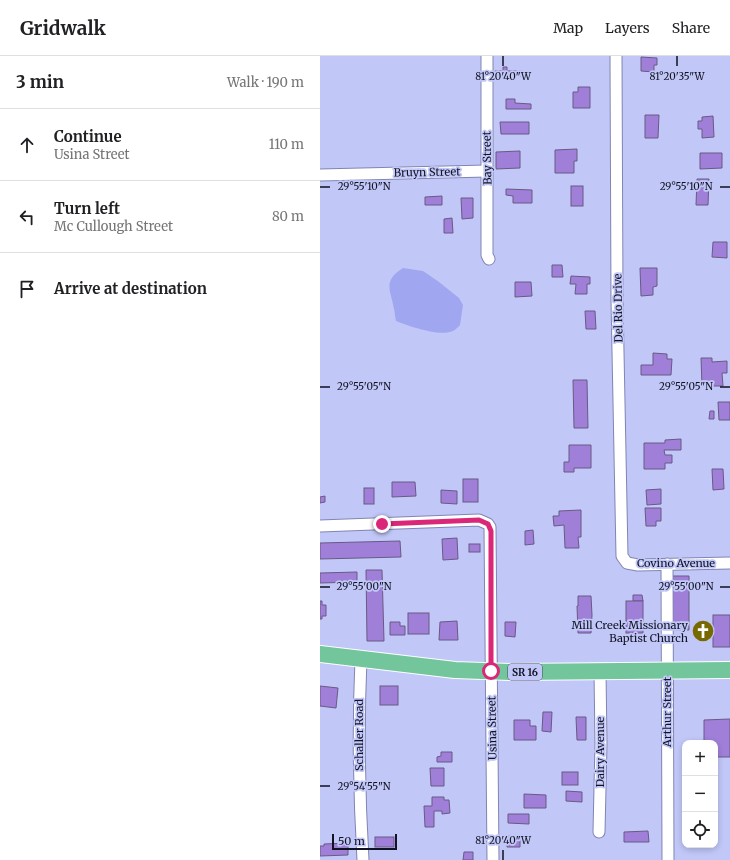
<!DOCTYPE html>
<meta charset="utf-8">
<style>
body{margin:0;font-family:Merriweather,serif;background:#f2f2f2;color:#202124}
.controls{position:absolute;right:12px;bottom:12px;display:grid;overflow:hidden;border-radius:8px;box-shadow:0 2px 6px #0003}
.controls button{width:36px;height:36px;display:grid;place-items:center;padding:0;border:0;border-bottom:1px solid #e0e0e0;background:#fff;color:#202124;font:20px sans-serif}
.scale{position:absolute;left:12px;bottom:10px;width:65px;box-sizing:border-box;padding-left:4px;border:2px solid #111223;border-top:0;font-size:11px;line-height:14px;white-space:nowrap;color:#111223;-webkit-text-stroke:3px #c1c7f7;paint-order:stroke}
.stop{position:absolute;width:12px;height:12px;margin:-9px;border:3px solid #db2777;border-radius:50%;background:#fff}
.stop.end{background:#db2777;border-color:#fff;box-shadow:0 1px 4px #0008}
.list{margin:0;padding:0;list-style:none}
h2{display:flex;justify-content:space-between;align-items:center;height:52px;margin:0;padding:0 16px;font-size:17px}
h2 small{font-size:13px;font-weight:400;color:#757577}
.list li{display:grid;grid-template-columns:26px 1fr auto;gap:12px;align-items:center;box-sizing:border-box;height:72px;padding:0 16px;border-top:1px solid #e0e0e0}
.list b{display:block;font-size:15px;white-space:nowrap}
.list p{margin:0;font-size:13px;white-space:nowrap;color:#757577}
.list em{font-size:13px;font-style:normal;color:#757577}
.icon{flex:none;width:22px;height:22px;fill:none;stroke:currentColor;stroke-width:2;stroke-linecap:round;stroke-linejoin:round}
.map{position:relative;flex:none;width:410px;height:804px;overflow:hidden}
header{display:flex;align-items:center;gap:24px;box-sizing:border-box;height:56px;padding:0 20px;background:#fff;border-bottom:1px solid #e0e0e0}
header strong{font-size:19px}
nav{display:flex;gap:22px;margin-inline-start:auto;font-size:14px}
main{display:flex}
aside{flex:1;background:#fff}
.map>svg:first-child{display:block}
.water{fill:#a0a6f0}
.building{fill:#a07fd8;stroke:#695a84}
.lines{fill:none;stroke-linecap:round;stroke-linejoin:round}
.minor-casing{stroke:#8185b2;stroke-width:13}
.highway-casing{stroke:#fff;stroke-width:18}
.minor{stroke:#fff;stroke-width:11}
.highway{stroke:#73c69b;stroke-width:16}
.route{stroke:#db2777;stroke-width:5}
.ticks{fill:none;stroke:#111223;stroke-width:1.5}
.labels{text-anchor:middle;stroke-width:3.5;stroke-linejoin:round;paint-order:stroke}
.shield{fill:#c1c7f7;stroke:#464863;stroke-width:1}
.shield-label{font-size:10px;font-weight:bold;fill:#111223}
.street-label{font-size:11px;fill:#111223;stroke:#c1c7f7}
.poi-label{font-size:11px;fill:#111223;stroke:#c1c7f7;text-anchor:end}
.ticks-label{font-size:10px;text-anchor:middle;fill:#111223;stroke:#c1c7f7;stroke-width:3.5;stroke-linejoin:round;paint-order:stroke}
</style>
<header>
<strong>Gridwalk</strong>
<nav><a>Map</a><a>Layers</a><a>Share</a></nav>
</header>
<main>
<aside>
<h2>3 min<small>Walk · 190 m</small></h2>
<ul class="list">
<li><svg class="icon" aria-label="ahead" viewBox="0 0 24 24"><path d="M12 20V5M6 11l6-6 6 6"/></svg><div><b>Continue</b><p>Usina Street</p></div><em>110 m</em></li>
<li><svg class="icon" aria-label="left" viewBox="0 0 24 24"><path d="M17 20v-9H6M10 6l-5 5 5 5"/></svg><div><b>Turn left</b><p>Mc Cullough Street</p></div><em>80 m</em></li>
<li><svg class="icon" aria-label="arrive" viewBox="0 0 24 24"><path d="M6 21V4h12l-3 4 3 4H6"/></svg><div><b>Arrive at destination</b></div></li>
</ul>
</aside>
<div class="map">
<svg width="410" height="804" viewBox="0 0 410 804">
<rect width="100%" height="100%" fill="#c1c7f7"/>
<path class="water" d="M83 212 103 215 119 226 139 242 143 249 140 269C138 271 135 274 133 275 119 281 89 270 76 265 75 261 75 257 74 253 71 234 62 225 83 212Z"/>
<g class="building">
<polygon points="321,1 337,2 337,9 334,9 334,16 321,15"/>
<polygon points="183,11 187,11 187,15 202,15 202,20 175,21 175,15 183,15"/>
<polygon points="258,31 270,31 270,52 253,52 253,36 258,36"/>
<polygon points="186,43 195,43 195,47 211,48 211,53 186,53"/>
<polygon points="325,59 339,59 338,82 325,82"/>
<polygon points="393,60 394,81 382,82 382,73 378,73 378,65 382,65 382,61"/>
<polygon points="180,66 209,66 209,78 181,78"/>
<polygon points="257,93 257,105 254,105 254,117 235,117 235,94"/>
<polygon points="200,95 200,112 176,113 176,96"/>
<polygon points="380,97 402,97 402,112 380,113"/>
<polygon points="377,123 389,123 388,149 376,149"/>
<rect x="251" y="130" width="12" height="20"/>
<polygon points="186,133 212,134 212,147 193,147 193,140 186,139"/>
<polygon points="122,140 122,149 105,149 105,141"/>
<polygon points="141,142 153,142 153,162 142,163"/>
<polygon points="132,162 133,177 124,177 124,163"/>
<polygon points="393,186 407,186 407,202 392,201"/>
<polygon points="232,209 242,209 243,221 232,221"/>
<polygon points="320,212 337,212 337,230 333,231 333,239 321,240"/>
<polygon points="251,220 270,221 270,228 267,228 267,238 255,238 256,228 250,228"/>
<polygon points="195,226 211,226 212,240 195,241"/>
<polygon points="265,255 275,255 276,273 266,273"/>
<polygon points="333,297 347,298 347,303 352,303 351,319 321,319 321,309 333,309"/>
<polygon points="381,302 392,302 392,306 407,305 407,317 402,317 403,330 382,330"/>
<polygon points="253,324 267,324 268,372 254,372"/>
<polygon points="398,346 410,346 410,364 399,364"/>
<polygon points="390,355 394,355 394,363 389,363"/>
<polygon points="361,383 361,394 344,394 345,399 352,399 352,407 345,407 345,413 324,413 324,387 345,387 345,384"/>
<polygon points="249,389 271,389 271,412 254,412 254,416 244,416 244,406 249,406"/>
<polygon points="392,413 403,413 404,433 393,434"/>
<rect x="143" y="423" width="15" height="23"/>
<polygon points="72,426 95,426 96,440 72,441"/>
<rect x="44" y="432" width="10" height="16"/>
<polygon points="341,433 341,448 327,449 326,434"/>
<polygon points="121,434 137,435 137,448 121,447"/>
<polygon points="5,440 5,446 0,447 0,441"/>
<polygon points="325,452 341,452 341,465 336,465 336,470 326,470"/>
<polygon points="261,454 261,481 258,481 259,492 245,492 244,469 234,470 233,460 239,460 239,455"/>
<polygon points="213,474 214,488 205,489 205,475"/>
<polygon points="137,482 138,503 123,504 122,483"/>
<polygon points="80,485 81,501 0,503 0,487"/>
<rect x="149" y="488" width="11" height="8"/>
<polygon points="46,514 62,514 64,585 47,585"/>
<polygon points="37,516 37,526 0,527 0,517"/>
<polygon points="352,520 369,520 369,574 351,574"/>
<polygon points="313,539 322,539 323,545 313,545"/>
<polygon points="258,540 271,540 272,559 271,577 258,577 257,550 258,550"/>
<polygon points="0,545 2,545 2,549 6,549 6,560 2,560 2,563 0,563"/>
<rect x="306" y="545" width="17" height="32"/>
<rect x="88" y="557" width="21" height="21"/>
<rect x="393" y="559" width="17" height="32"/>
<polygon points="137,565 138,584 119,584 120,566"/>
<polygon points="70,566 80,566 80,570 85,570 85,579 70,579"/>
<polygon points="185,566 196,566 195,581 185,580"/>
<polygon points="0,630 18,632 16,652 0,650"/>
<rect x="60" y="630" width="18" height="19"/>
<polygon points="223,656 232,656 231,676 222,675"/>
<polygon points="256,661 266,661 266,684 257,684"/>
<polygon points="410,663 410,701 395,701 395,687 384,687 384,664"/>
<polygon points="194,664 210,664 210,670 216,670 216,684 194,684"/>
<polygon points="121,696 132,696 132,706 117,706 117,701 121,700"/>
<polygon points="110,712 124,712 124,730 111,730"/>
<rect x="242" y="716" width="16" height="13"/>
<polygon points="246,735 262,736 262,746 246,745"/>
<polygon points="204,738 226,739 226,752 204,752"/>
<polygon points="112,741 124,741 124,744 129,744 130,757 122,758 122,755 114,755 114,771 105,771 104,750 112,750"/>
<polygon points="188,758 209,758 209,768 188,767"/>
<polygon points="328,775 329,786 304,786 304,776"/>
<polygon points="187,780 200,781 200,791 187,791"/>
<rect x="55" y="781" width="19" height="10"/>
<polygon points="28,787 28,799 0,800 0,790 4,790 4,788"/>
<polygon points="144,796 153,796 153,804 143,804"/>
</g>
<g class="lines">
<g class="minor-casing">
<g id="minor">
<polyline points="167,0 167,199 169,203"/>
<polyline points="296,0 297,244 302,500 307,507 318,509 410,507"/>
<polyline points="0,119 167,115"/>
<polyline points="0,470 159,464 168,468 170,471 173,804"/>
<polyline points="347,508 348,804"/>
<path d="M41 603C38 670 39 737 43 804"/>
<polyline points="279,776 281,688 280,615"/>
</g>
</g>
<g class="highway-casing">
<polyline id="highway" points="0,598 135,614 193,616 410,614"/>
</g>
<use href="#minor" class="minor"/>
<use href="#highway" class="highway"/>
</g>
<g class="lines">
<polyline class="route" points="62,468 159,464 168,468 171,475 171,615"/>
</g>
<path class="ticks" d="M183 0V10M357 0V10M0 131H10M400 131H410M0 331H10M400 331H410M0 531H10M400 531H410M0 730H10M183 794V804"/>
<defs>
<g id="church-disc" transform="scale(1.15)"><circle r="9.5" fill="#776900" stroke="#c1c7f7"/><path d="M-1.2-6h2.4v3.5h3.3v2.4h-3.3V6h-2.4V-.1h-3.3v-2.4h3.3Z" fill="#fff"/></g>
</defs>
<g fill-rule="evenodd">
<use href="#church-disc" x="383" y="575"/>
</g>
<g class="labels">
<rect class="shield" x="188" y="608" width="34" height="16" rx="3"/>
<g class="shield-label">
<text x="205" y="620">SR 16</text>
</g>
<g class="street-label">
<text transform="translate(167 102) rotate(-91)" y="4">Bay Street</text>
<text transform="translate(107 116) rotate(-1)" y="4">Bruyn Street</text>
<text transform="translate(298 252) rotate(-91)" y="4">Del Rio Drive</text>
<text x="356" y="511">Covino Avenue</text>
<text transform="translate(347 656) rotate(-90)" y="4">Arthur Street</text>
<text transform="translate(172 672) rotate(-91)" y="4">Usina Street</text>
<text transform="translate(39 679) rotate(-90)" y="4">Schaller Road</text>
<text transform="translate(280 696) rotate(-90)" y="4">Dairy Avenue</text>
</g>
<g class="poi-label">
<text x="368" y="573">Mill Creek Missionary<tspan x="368" dy="13">Baptist Church</tspan></text>
</g>
</g>
<g class="ticks-label">
<text x="183" y="24">81°20'40"W</text>
<text x="357" y="24">81°20'35"W</text>
<text x="44" y="134">29°55'10"N</text>
<text x="366" y="134">29°55'10"N</text>
<text x="44" y="334">29°55'05"N</text>
<text x="366" y="334">29°55'05"N</text>
<text x="44" y="534">29°55'00"N</text>
<text x="366" y="534">29°55'00"N</text>
<text x="44" y="734">29°54'55"N</text>
<text x="183" y="788">81°20'40"W</text>
</g>
</svg>
<div class="controls">
<button>+</button>
<button>−</button>
<button><svg class="icon" aria-label="locate" viewBox="0 0 24 24"><circle cx="12" cy="12" r="6"/><path d="M12 2v4M12 18v4M2 12h4M18 12h4"/></svg></button>
</div>
<div class="scale">50 m</div>
<div class="stop" style="left:171px;top:615px"></div>
<div class="stop end" style="left:62px;top:468px"></div>
</div>
</main>
